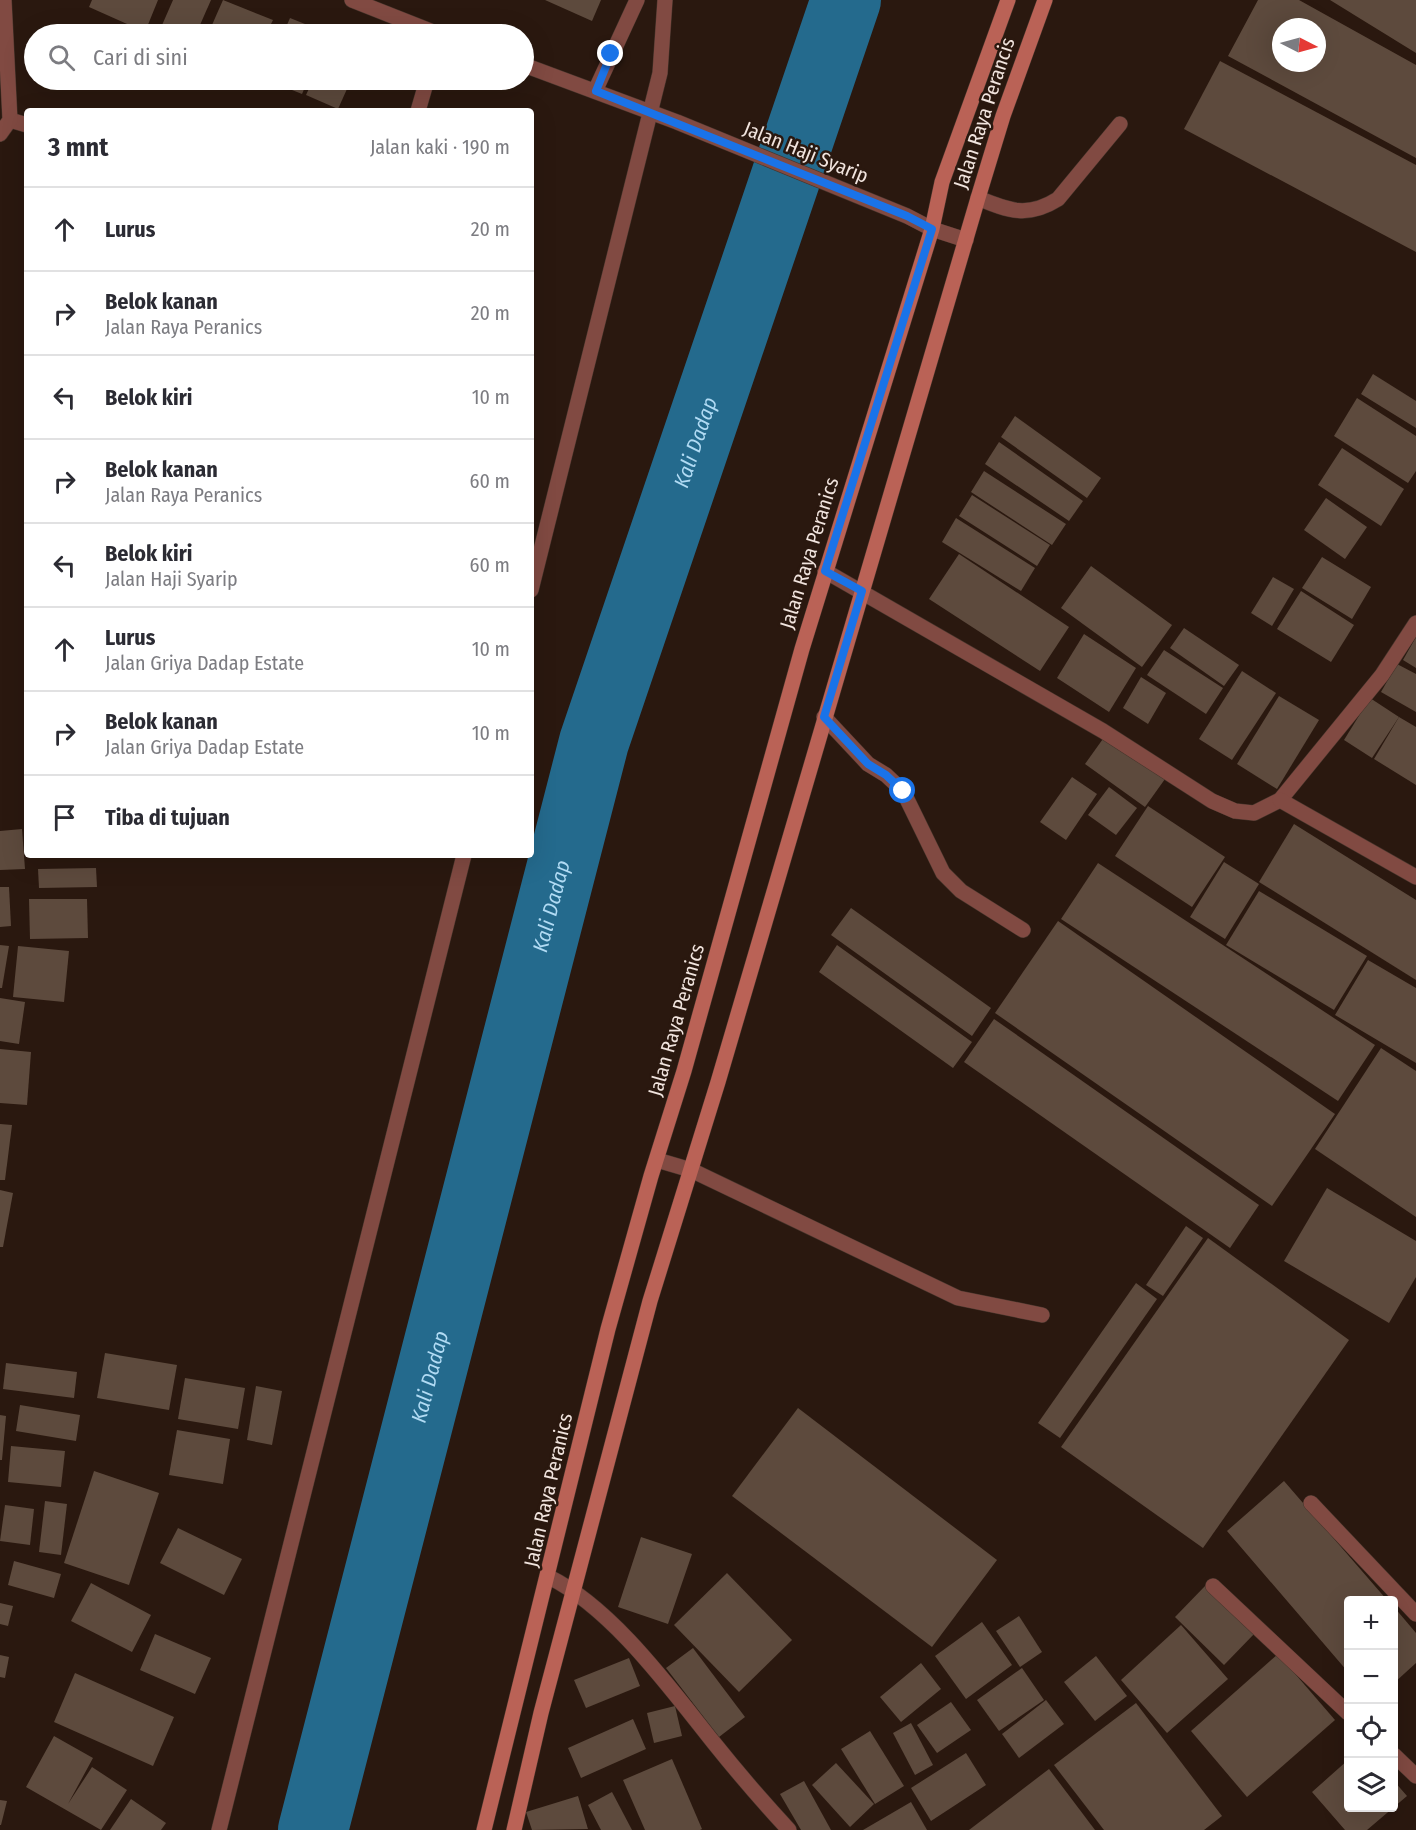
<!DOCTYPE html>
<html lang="id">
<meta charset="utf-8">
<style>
body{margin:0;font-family:"Fira Sans Condensed",sans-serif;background:#f7f7f7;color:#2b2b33}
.controls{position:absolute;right:18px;bottom:18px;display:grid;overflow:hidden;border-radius:6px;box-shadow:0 6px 24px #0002}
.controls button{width:54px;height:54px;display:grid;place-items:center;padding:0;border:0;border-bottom:2px solid #e1e1e2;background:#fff;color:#2b2b33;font:30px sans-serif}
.compass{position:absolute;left:1272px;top:18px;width:54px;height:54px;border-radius:50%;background:#fff;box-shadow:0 6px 24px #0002;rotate:96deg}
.stop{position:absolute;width:18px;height:18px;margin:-14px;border:4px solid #1a73e8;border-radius:50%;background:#fff}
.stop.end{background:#1a73e8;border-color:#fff;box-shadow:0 2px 6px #0008}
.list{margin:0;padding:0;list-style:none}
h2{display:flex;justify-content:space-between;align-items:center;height:78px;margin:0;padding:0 24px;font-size:26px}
h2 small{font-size:20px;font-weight:400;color:#7c7c81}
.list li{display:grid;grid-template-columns:39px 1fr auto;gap:18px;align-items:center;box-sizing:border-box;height:84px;padding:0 24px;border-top:2px solid #e1e1e2}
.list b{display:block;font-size:22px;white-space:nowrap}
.list p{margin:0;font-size:20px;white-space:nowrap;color:#7c7c81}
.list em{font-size:20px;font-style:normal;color:#7c7c81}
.icon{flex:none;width:33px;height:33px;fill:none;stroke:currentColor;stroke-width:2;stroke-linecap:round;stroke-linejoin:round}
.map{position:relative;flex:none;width:1416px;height:1830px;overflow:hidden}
.search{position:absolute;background:#fff;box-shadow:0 6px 24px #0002;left:24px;top:24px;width:510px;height:66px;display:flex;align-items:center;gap:15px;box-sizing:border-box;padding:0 21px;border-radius:33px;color:#7c7c81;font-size:22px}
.panel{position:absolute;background:#fff;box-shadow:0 6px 24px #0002;left:24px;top:108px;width:510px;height:750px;border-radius:6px}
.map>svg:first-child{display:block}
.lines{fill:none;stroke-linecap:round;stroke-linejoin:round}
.river{stroke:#246a8d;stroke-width:70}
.building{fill:#5d4a3d;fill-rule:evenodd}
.lane-casing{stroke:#46352c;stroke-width:16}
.street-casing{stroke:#46352c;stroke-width:16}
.secondary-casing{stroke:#46352c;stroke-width:16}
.lane{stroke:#814a42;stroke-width:15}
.street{stroke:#814a42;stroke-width:15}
.secondary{stroke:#ba6256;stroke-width:15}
.route{stroke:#1a73e8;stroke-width:8}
.labels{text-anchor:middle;stroke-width:5;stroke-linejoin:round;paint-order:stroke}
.street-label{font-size:20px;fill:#f1e4de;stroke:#2a180f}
.water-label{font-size:21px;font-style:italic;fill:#b1dbf4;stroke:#2a180f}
</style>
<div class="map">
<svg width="1416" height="1830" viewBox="0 0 1416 1830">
<rect width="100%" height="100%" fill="#2a180f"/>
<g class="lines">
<path class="river" id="s1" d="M313 1830 594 742 846 0"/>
</g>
<g class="building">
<polygon points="92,0 158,0 145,32 89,7"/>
<polygon points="173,0 211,0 196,34 165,34 159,32"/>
<polygon points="223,0 273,20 266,34 208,34"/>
<polygon points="545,0 601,0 592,21"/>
<path d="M1258 0H1299L1416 65V158L1228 56ZM1281 27H1317V63H1281Z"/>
<polygon points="1330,0 1416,0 1416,53"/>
<polygon points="290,18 330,34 283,34"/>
<polygon points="1220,61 1416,165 1416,252 1184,129"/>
<polygon points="267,80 308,80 302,94"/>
<polygon points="313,80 351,80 338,109 306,95"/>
<polygon points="1373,374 1416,401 1416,428 1361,394"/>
<polygon points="1357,398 1416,436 1416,471 1408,483 1334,436"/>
<polygon points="1015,416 1101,478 1087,498 1001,437"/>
<polygon points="999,442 1083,501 1069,521 985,464"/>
<polygon points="1342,448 1404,489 1381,526 1318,485"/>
<polygon points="984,471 1066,524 1052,545 971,492"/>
<polygon points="972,495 1050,545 1037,566 959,516"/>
<polygon points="1326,498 1367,527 1345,559 1304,530"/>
<polygon points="956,518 1035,568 1021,591 942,542"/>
<polygon points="959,554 1069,627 1040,671 929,599"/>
<polygon points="1322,557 1371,587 1352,619 1302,588"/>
<polygon points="1091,566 1172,625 1142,667 1061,608"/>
<polygon points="1273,577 1294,589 1272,626 1251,613"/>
<polygon points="1301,591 1354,625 1331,662 1277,629"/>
<polygon points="1184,628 1239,665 1224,686 1170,648"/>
<polygon points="1084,634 1136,668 1109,712 1057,678"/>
<polygon points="1416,637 1416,668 1403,660"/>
<polygon points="1164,650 1223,688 1206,714 1147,675"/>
<polygon points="1397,664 1416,674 1416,712 1381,692"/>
<polygon points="1242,671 1276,693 1232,760 1199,739"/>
<polygon points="1141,677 1166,693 1148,724 1123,708"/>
<polygon points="1279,696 1319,720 1277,789 1237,764"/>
<polygon points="1370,698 1399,717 1372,758 1344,740"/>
<polygon points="1399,717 1416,727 1416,785 1374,759"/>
<polygon points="1105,736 1165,779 1145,807 1085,764"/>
<polygon points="1072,777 1097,794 1066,840 1040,822"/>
<polygon points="1109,787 1137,808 1116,835 1088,815"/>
<polygon points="1148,806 1225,857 1192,907 1115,856"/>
<polygon points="1294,824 1416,900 1416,980 1259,882"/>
<polygon points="22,829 25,869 0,870 0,831"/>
<polygon points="1224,862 1259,884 1225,939 1190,917"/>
<polygon points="1098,863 1375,1045 1338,1101 1061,919"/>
<polygon points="96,868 97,887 39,888 38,869"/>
<polygon points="0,887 9,887 11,926 0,927"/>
<polygon points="1259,891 1367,956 1334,1010 1226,945"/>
<polygon points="29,899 87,899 88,938 30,939"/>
<polygon points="851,908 991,1008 972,1036 831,935"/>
<polygon points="1058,921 1335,1114 1272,1206 995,1013"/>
<polygon points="0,945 9,946 2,988 0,988"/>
<polygon points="837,945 972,1042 953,1068 819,972"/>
<polygon points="18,946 69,951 64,1002 13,997"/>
<polygon points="1368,960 1416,988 1416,1063 1335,1015"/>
<polygon points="0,998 25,1002 19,1044 0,1041"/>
<polygon points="994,1019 1259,1205 1230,1248 964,1062"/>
<polygon points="1381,1048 1416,1071 1416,1217 1315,1149"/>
<polygon points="0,1049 31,1052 27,1105 0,1103"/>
<polygon points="0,1124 12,1125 5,1180 0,1180"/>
<polygon points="1327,1188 1416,1241 1416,1277 1389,1323 1284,1261"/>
<polygon points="0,1190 13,1193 3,1247 0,1247"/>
<polygon points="1186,1226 1203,1238 1163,1296 1146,1285"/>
<polygon points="1208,1238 1349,1340 1203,1548 1061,1447"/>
<polygon points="1136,1283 1157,1299 1060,1438 1038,1423"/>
<polygon points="105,1353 177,1365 169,1410 97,1398"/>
<polygon points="6,1363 77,1372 74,1398 3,1389"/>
<polygon points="185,1378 245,1388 238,1429 178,1419"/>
<polygon points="256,1386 282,1391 272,1445 247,1440"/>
<polygon points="20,1405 80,1415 76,1441 16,1431"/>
<polygon points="798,1408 997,1560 932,1647 732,1496"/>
<polygon points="0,1415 6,1416 2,1460 0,1460"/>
<polygon points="177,1430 230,1439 223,1484 169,1475"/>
<polygon points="11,1446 65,1451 61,1487 8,1482"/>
<polygon points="94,1471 159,1493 129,1585 64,1563"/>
<polygon points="1284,1481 1387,1600 1348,1600 1348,1672 1227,1531"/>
<polygon points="45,1501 67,1504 61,1555 39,1552"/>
<polygon points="5,1505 34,1509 30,1545 0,1541"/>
<polygon points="178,1528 242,1559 224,1595 160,1563"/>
<polygon points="641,1537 692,1554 668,1624 618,1607"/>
<polygon points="14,1561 61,1574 54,1598 8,1585"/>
<polygon points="727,1573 792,1640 739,1692 674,1625"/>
<polygon points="91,1583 151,1615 132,1652 71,1621"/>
<polygon points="1206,1585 1255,1633 1224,1665 1175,1617"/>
<polygon points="0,1603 13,1606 8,1626 0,1624"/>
<polygon points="1394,1607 1416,1633 1416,1663 1394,1683"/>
<polygon points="1019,1616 1042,1652 1020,1667 996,1631"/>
<polygon points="982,1622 1012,1665 966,1699 935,1656"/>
<polygon points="1181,1625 1228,1679 1167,1733 1121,1680"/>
<polygon points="155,1634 211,1658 195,1694 140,1670"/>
<polygon points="693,1648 745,1717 719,1737 666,1668"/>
<polygon points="1278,1654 1335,1720 1247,1797 1191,1731"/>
<polygon points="0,1655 9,1657 5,1678 0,1677"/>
<polygon points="1096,1656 1127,1696 1095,1721 1064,1682"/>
<polygon points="629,1658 640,1686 586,1708 574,1680"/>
<polygon points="921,1663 941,1689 901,1722 880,1697"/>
<polygon points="1022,1668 1044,1700 999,1731 977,1700"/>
<polygon points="75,1673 174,1717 153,1766 54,1722"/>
<polygon points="1046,1700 1064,1724 1019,1758 1002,1734"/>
<polygon points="951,1702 971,1730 937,1753 917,1725"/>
<polygon points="1136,1703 1222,1816 1204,1830 1104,1830 1054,1765"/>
<polygon points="675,1706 682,1736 654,1743 647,1713"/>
<polygon points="633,1719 646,1749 581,1778 568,1748"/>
<polygon points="911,1723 933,1765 915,1775 893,1733"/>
<polygon points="870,1731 904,1786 875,1804 841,1749"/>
<polygon points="54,1736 93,1758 68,1804 92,1767 127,1790 101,1830 26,1787"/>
<polygon points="966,1753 986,1785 931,1821 911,1788"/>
<polygon points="672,1759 702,1829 700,1830 645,1830 623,1780"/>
<polygon points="1348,1760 1348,1808 1394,1808 1394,1781 1407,1796 1367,1830 1345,1830 1312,1792"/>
<polygon points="836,1763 874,1804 850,1827 812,1785"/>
<polygon points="1049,1769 1095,1830 969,1830"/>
<polygon points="804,1781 831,1830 801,1830 780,1794"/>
<polygon points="612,1792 632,1830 601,1830 588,1805"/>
<polygon points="578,1796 588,1829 532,1830 526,1812"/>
<polygon points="131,1799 166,1823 161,1830 110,1830"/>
<polygon points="0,1800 7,1801 1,1825 0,1825"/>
<polygon points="911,1802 927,1830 863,1830"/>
</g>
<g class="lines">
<g class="lane-casing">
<g id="lane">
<path d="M978 198C1009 211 1028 218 1058 199L1120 124"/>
<polyline points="824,717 868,764 886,775 903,791 943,873 961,891 1023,930"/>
<polyline points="657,1160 691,1170 958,1298 1042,1315"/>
<polyline points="1311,1503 1416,1614"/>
<polyline points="1213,1586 1348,1713"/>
<polyline points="1394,1755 1416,1776"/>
</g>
</g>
<g class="street-casing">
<g id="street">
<polyline points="352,0 438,34"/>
<polyline points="524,65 677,122 907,216 932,229 966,240"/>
<polyline points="595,91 637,0"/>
<polyline points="418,111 427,80"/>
<polyline points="10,120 27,125"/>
<polyline points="0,134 10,120 4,0"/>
<polyline points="825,571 1103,731 1212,801 1235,811 1254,813 1280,800 1382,675 1416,623"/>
<polyline points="531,590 660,73 665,0"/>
<polyline points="1280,800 1416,877"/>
<path d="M549 1577C612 1608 670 1688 714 1743 738 1773 763 1802 789 1830"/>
<polyline points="219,1830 464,855"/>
</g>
</g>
<g class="secondary-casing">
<g id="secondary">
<polyline points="484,1830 608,1329 651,1176 684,1071 802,649 932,229 942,182 1008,0"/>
<polyline points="514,1830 541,1713 650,1301 718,1082 978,198 1003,116 1045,0"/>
</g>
</g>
<use href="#lane" class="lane"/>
<use href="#street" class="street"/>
<use href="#secondary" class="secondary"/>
</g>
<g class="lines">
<polyline class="route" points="611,54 596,91 907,216 932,229 825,571 862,591 824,717 868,764 886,775 903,791"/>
</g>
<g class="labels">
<g class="street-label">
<text transform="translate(984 113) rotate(-72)" y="7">Jalan Raya Perancis</text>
<text transform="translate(806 152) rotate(22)" y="7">Jalan Haji Syarip</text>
<text transform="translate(809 553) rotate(-73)" y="7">Jalan Raya Peranics</text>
<text transform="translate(676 1020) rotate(-74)" y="7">Jalan Raya Peranics</text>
<text transform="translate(548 1490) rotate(-77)" y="7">Jalan Raya Peranics</text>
</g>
<g class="water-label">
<text dy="7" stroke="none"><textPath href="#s1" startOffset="1440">Kali Dadap</textPath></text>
<text dy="7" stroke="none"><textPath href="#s1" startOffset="954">Kali Dadap</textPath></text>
<text dy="7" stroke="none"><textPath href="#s1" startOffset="468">Kali Dadap</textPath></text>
</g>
</g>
</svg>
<div class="controls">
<button>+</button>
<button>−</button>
<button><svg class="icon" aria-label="locate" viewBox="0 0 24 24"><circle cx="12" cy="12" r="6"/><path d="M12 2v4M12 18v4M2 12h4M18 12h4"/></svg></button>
<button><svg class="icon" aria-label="layers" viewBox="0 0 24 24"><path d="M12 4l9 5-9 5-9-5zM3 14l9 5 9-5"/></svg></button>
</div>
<svg class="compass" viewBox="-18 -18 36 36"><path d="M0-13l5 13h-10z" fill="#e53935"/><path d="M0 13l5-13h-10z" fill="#7c7c81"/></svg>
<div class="stop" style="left:903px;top:791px"></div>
<div class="stop end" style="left:611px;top:54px"></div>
<div class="search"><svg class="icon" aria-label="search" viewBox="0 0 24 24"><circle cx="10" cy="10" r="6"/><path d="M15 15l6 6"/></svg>Cari di sini</div>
<section class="panel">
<h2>3 mnt<small>Jalan kaki · 190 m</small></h2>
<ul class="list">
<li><svg class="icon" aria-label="ahead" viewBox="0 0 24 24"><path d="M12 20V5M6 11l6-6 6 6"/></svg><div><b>Lurus</b></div><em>20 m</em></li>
<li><svg class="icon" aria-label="right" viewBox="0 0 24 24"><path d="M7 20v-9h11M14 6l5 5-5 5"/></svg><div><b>Belok kanan</b><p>Jalan Raya Peranics</p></div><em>20 m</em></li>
<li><svg class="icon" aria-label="left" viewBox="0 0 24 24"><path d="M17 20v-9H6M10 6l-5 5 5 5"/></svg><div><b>Belok kiri</b></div><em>10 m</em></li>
<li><svg class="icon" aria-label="right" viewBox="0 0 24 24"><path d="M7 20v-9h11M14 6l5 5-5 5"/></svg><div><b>Belok kanan</b><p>Jalan Raya Peranics</p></div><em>60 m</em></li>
<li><svg class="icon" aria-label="left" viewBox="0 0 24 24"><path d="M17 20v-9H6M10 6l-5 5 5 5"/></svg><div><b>Belok kiri</b><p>Jalan Haji Syarip</p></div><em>60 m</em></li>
<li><svg class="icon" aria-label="ahead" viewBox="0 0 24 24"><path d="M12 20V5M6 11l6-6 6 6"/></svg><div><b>Lurus</b><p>Jalan Griya Dadap Estate</p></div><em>10 m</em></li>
<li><svg class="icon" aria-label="right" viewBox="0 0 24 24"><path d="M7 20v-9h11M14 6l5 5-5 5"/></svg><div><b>Belok kanan</b><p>Jalan Griya Dadap Estate</p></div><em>10 m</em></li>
<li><svg class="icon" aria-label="arrive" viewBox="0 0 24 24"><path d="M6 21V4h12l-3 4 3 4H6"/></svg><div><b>Tiba di tujuan</b></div></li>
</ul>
</section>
</div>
